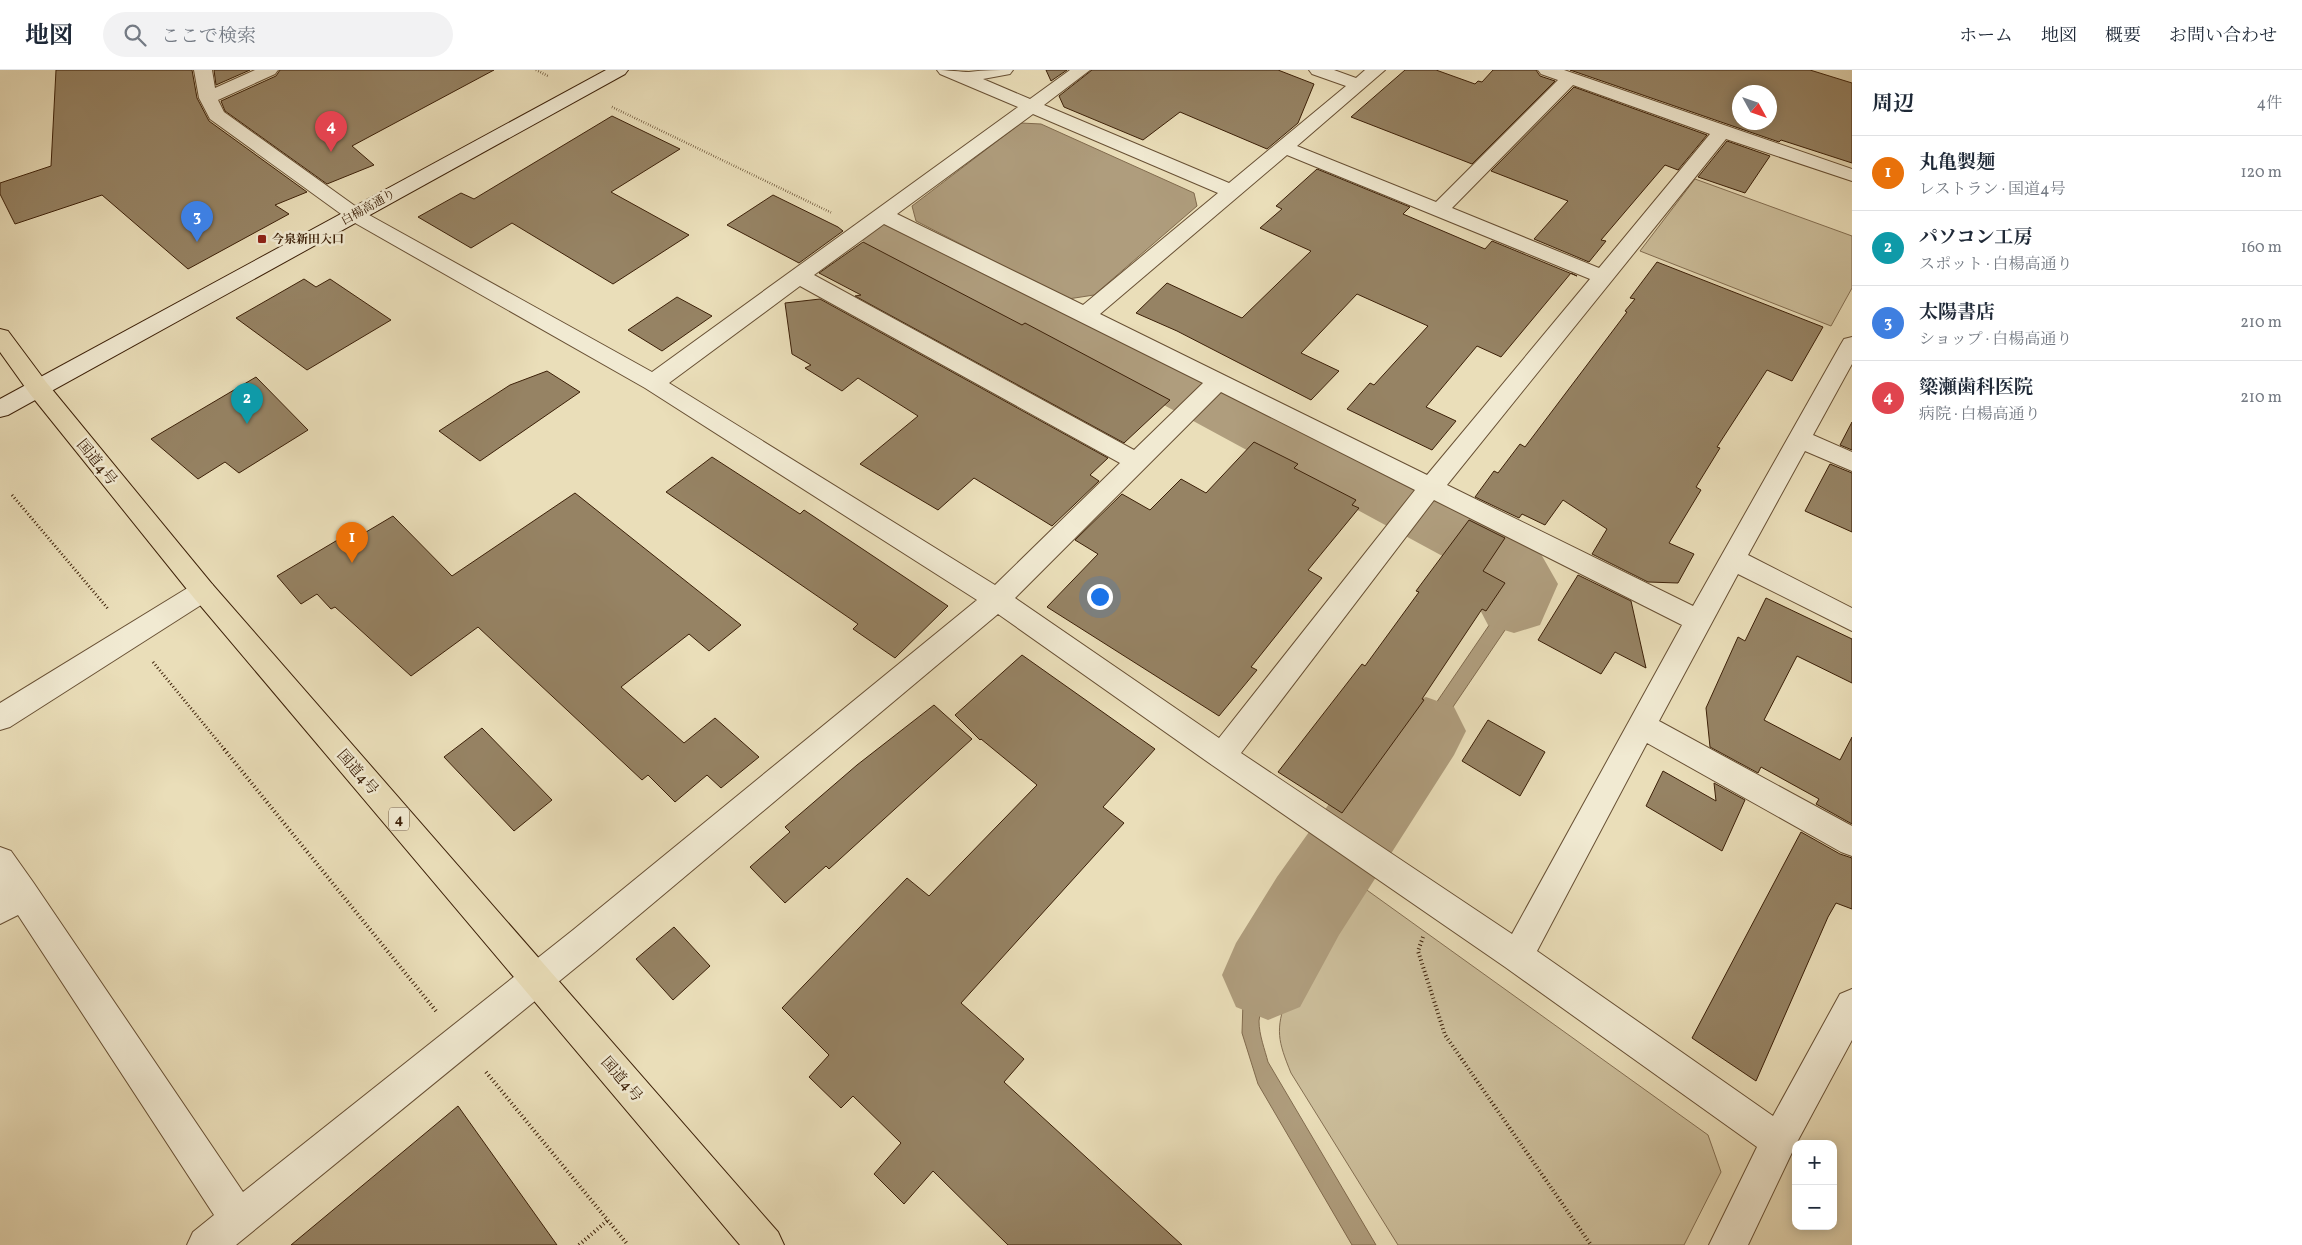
<!DOCTYPE html>
<html lang="ja">
<meta charset="utf-8">
<style>
body{margin:0;font-family:Vollkorn,"Noto Serif JP",serif;background:#f2f2f3;color:#1f2937}
.controls{position:absolute;right:15px;bottom:15px;display:grid;overflow:hidden;border-radius:10px;box-shadow:0 2px 12px #0003}
.controls button{width:45px;height:45px;display:grid;place-items:center;padding:0;border:0;border-bottom:1px solid #e0e1e3;background:#fff;color:#1f2937;font:25px sans-serif}
.compass{position:absolute;left:1732px;top:15px;width:45px;height:45px;border-radius:50%;background:#fff;box-shadow:0 2px 12px #0003;rotate:130deg}
.you{position:absolute;left:1099px;top:526px;width:18px;height:18px;margin:-12px;border:4px solid #fff;border-radius:50%;background:#1a73e8;box-shadow:0 0 0 8px #1a73e833}
.badge{display:grid;place-items:center;width:32px;height:32px;border-radius:50%;background:#8f2418;color:#fff;font-size:16px;font-weight:700}
.pin{position:absolute;translate:-50% -41px;filter:drop-shadow(0 1px 2px #0008)}
.pin::after{content:'';position:absolute;top:26px;width:18px;height:15px;background:inherit;clip-path:polygon(0 0,100% 0,50% 100%)}
.list{margin:0;padding:0;list-style:none}
h2{display:flex;justify-content:space-between;align-items:center;height:65px;margin:0;padding:0 20px;font-size:21px}
h2 small{font-size:16px;font-weight:400;color:#747a83}
.list li{display:grid;grid-template-columns:32px 1fr auto;gap:15px;align-items:center;box-sizing:border-box;height:75px;padding:0 20px;border-top:1px solid #e0e1e3}
.list b{display:block;font-size:19px;white-space:nowrap}
.list p{margin:0;font-size:16px;white-space:nowrap;color:#747a83}
.list em{font-size:16px;font-style:normal;color:#747a83}
.icon{flex:none;width:28px;height:28px;fill:none;stroke:currentColor;stroke-width:2;stroke-linecap:round;stroke-linejoin:round}
.map{position:relative;flex:none;width:1852px;height:1175px;overflow:hidden}
header{display:flex;align-items:center;gap:30px;box-sizing:border-box;height:70px;padding:0 25px;background:#fff;border-bottom:1px solid #e0e1e3}
header strong{font-size:24px}
nav{display:flex;gap:28px;margin-inline-start:auto;font-size:18px}
.search{width:350px;height:45px;background:#f2f2f3;display:flex;align-items:center;gap:12px;box-sizing:border-box;padding:0 18px;border-radius:28px;color:#747a83;font-size:19px}
main{display:flex}
aside{flex:1;background:#fff}
.map>svg:first-child{display:block}
.green{fill:#ccbe9b;stroke:#846f52}
.water{fill:#af9d7d;stroke:#816b4e}
.lines{fill:none;stroke-linecap:round;stroke-linejoin:round}
.river{fill:#af9d7d;fill-rule:evenodd}
.building{fill:#968364;stroke:#3c2008;fill-rule:evenodd}
.street-casing{stroke:#685034;stroke-width:2}
.secondary-casing{stroke:#3c2008;stroke-width:2}
.highway-casing{stroke:#3c2008;stroke-width:2}
.path-far2{stroke:#3c2008;stroke-width:2.5;stroke-dasharray:0.5 2;stroke-linecap:butt}
.path-far1{stroke:#3c2008;stroke-width:3;stroke-dasharray:1 2.5;stroke-linecap:butt}
.path{stroke:#3c2008;stroke-width:4;stroke-dasharray:1 3;stroke-linecap:butt}
.street{fill:#f1ead2;fill-rule:evenodd}
.secondary{fill:#f1ead2;fill-rule:evenodd}
.highway{fill:#eadeb9;fill-rule:evenodd}
.poi-dot{fill:#8f2418;stroke:#f1ead2;stroke-width:2}
.labels{text-anchor:middle;stroke-width:5;stroke-linejoin:round;paint-order:stroke}
.far-street-label{font-size:12px;fill:#3c2008;stroke:#f1ead2}
.far-poi-label{font-size:12px;font-weight:bold;fill:#3c2008;stroke:#f1ead2;text-anchor:start}
.shield{fill:#f1ead2;stroke:#725d45;stroke-width:1}
.shield-label{font-size:14px;font-weight:bold;fill:#3c2008}
.street-label{font-size:15px;fill:#3c2008;stroke:#f1ead2}
</style>
<header>
<strong>地図</strong>
<div class="search"><svg class="icon" aria-label="search" viewBox="0 0 24 24"><circle cx="10" cy="10" r="6"/><path d="M15 15l6 6"/></svg>ここで検索</div>
<nav><a>ホーム</a><a>地図</a><a>概要</a><a>お問い合わせ</a></nav>
</header>
<main>
<div class="map">
<svg width="1852" height="1175" viewBox="0 0 1852 1175">
<rect width="100%" height="100%" fill="#eadeb9"/>
<filter id="stains"><feTurbulence type="fractalNoise" baseFrequency=".004" numOctaves="4"/><feColorMatrix values="0 0 0 0 .2 0 0 0 0 .09 0 0 0 0 .02 0 0 0 .5 -.17"/></filter>
<radialGradient id="worn" r=".72"><stop offset=".6" stop-color="#630" stop-opacity="0"/><stop offset="1" stop-color="#630" stop-opacity=".3"/></radialGradient>
<g class="green">
<polygon points="1695,109 1852,166 1852,218 1831,256 1640,181"/>
<path d="M1364 818 1708 1065 1721 1102 1684 1175H1398L1291 1003C1278 971 1275 960 1287 927Z"/>
</g>
<g class="water">
<polygon points="1021,53 1041,54 1194,123 1197,136 1094,225 1068,229 916,151 912,136"/>
<polygon points="888,169 1158,307 1153,311 882,173"/>
<path d="M1469 464C1493 476 1517 486 1527 512L1522 535 1375 752 1361 743 1507 529C1523 495 1488 485 1463 472Z"/>
<path d="M1316 811 1329 819C1314 845 1260 926 1259 951 1259 965 1265 980 1268 992L1376 1175H1352L1258 1014 1242 963 1243 931 1252 909Z"/>
</g>
<g class="lines">
<g class="river">
<polygon points="889,151 909,156 1182,291 1533,470 1558,514 1540,555 1514,563 1488,555 1477,534 1486,514 1483,508 1138,321 869,180 861,168 869,156"/>
<polygon points="1426,627 1454,637 1466,661 1454,685 1339,865 1300,937 1268,950 1236,937 1222,905 1236,873 1277,807 1398,637"/>
</g>
</g>
<g class="building">
<polygon points="56,0 192,0 197,28 209,51 307,122 275,135 289,144 188,199 102,125 15,154 0,124 0,113 51,96"/>
<polygon points="214,0 250,0 216,15"/>
<polygon points="280,0 494,0 352,76 374,95 327,114 225,41 221,31 276,6"/>
<polygon points="1046,0 1067,0 1051,11"/>
<polygon points="1092,0 1278,0 1314,14 1298,53 1267,79 1180,42 1143,70 1064,37 1059,26"/>
<polygon points="1405,0 1436,0 1475,14 1478,11 1482,12 1493,0 1536,0 1540,6 1555,11 1472,94 1351,47"/>
<path d="M1570 0H1810L1852 13V93L1781 70 1779 72ZM1740 22H1770V52H1740Z"/>
<polygon points="1574,17 1707,65 1678,100 1665,95 1601,170 1606,171 1589,192 1534,169 1568,131 1491,101"/>
<polygon points="612,46 680,79 611,122 689,165 613,214 512,153 471,178 418,147 461,123 474,129"/>
<polygon points="1727,71 1770,86 1745,123 1698,107"/>
<polygon points="1317,99 1410,137 1403,144 1485,179 1492,171 1577,206 1571,203 1501,287 1477,276 1426,337 1456,351 1432,380 1347,339 1370,313 1374,315 1428,256 1357,224 1301,283 1339,301 1311,330 1177,261 1136,243 1167,213 1242,248 1311,181 1260,158 1282,139 1276,136"/>
<polygon points="773,125 838,157 843,161 799,193 727,155"/>
<polygon points="863,172 1022,255 1025,253 1170,330 1124,373 855,226 861,225 819,203"/>
<polygon points="1657,192 1823,257 1792,311 1767,300 1717,377 1720,378 1696,417 1701,420 1669,473 1694,484 1678,513 1648,512 1592,484 1607,459 1563,430 1545,455 1522,444 1519,448 1475,427 1494,401 1498,403 1520,374 1525,377 1627,242 1625,241 1635,229 1630,228"/>
<polygon points="304,209 316,217 330,209 391,250 307,300 236,248"/>
<polygon points="677,227 712,246 662,281 628,260"/>
<polygon points="820,229 1108,388 1090,405 1099,411 1052,456 974,408 938,440 860,394 918,346 858,308 842,321 805,298 811,295 792,284 785,233"/>
<polygon points="547,301 580,322 480,391 439,361 510,315"/>
<polygon points="256,307 308,360 239,403 225,392 198,409 151,369"/>
<polygon points="1852,352 1852,380 1840,375"/>
<polygon points="1254,372 1298,394 1294,398 1356,430 1352,435 1359,438 1308,500 1322,508 1251,597 1257,600 1219,646 1047,537 1098,484 1075,470 1122,424 1150,440 1181,409 1206,423"/>
<polygon points="712,387 800,444 804,440 948,536 895,588 853,559 858,554 666,422"/>
<polygon points="1830,394 1852,403 1852,462 1805,441"/>
<polygon points="575,423 741,555 709,581 689,564 621,617 684,673 715,648 759,687 721,718 707,705 675,732 648,705 642,710 478,557 411,606 335,537 331,539 317,524 301,534 277,506 351,462 356,468 393,446 452,506"/>
<polygon points="1469,450 1505,468 1483,501 1505,513 1486,541 1482,539 1422,629 1424,630 1342,743 1278,702 1362,594 1365,596 1419,522 1416,521"/>
<polygon points="1578,505 1631,531 1646,598 1615,582 1601,604 1538,570"/>
<polygon points="1766,528 1852,569 1852,613 1797,586 1764,650 1840,690 1852,667 1852,754 1816,734 1819,729 1761,697 1758,703 1710,677 1706,638 1738,567 1745,571"/>
<polygon points="1022,585 1155,679 1103,737 1124,753 961,933 1024,989 1004,1012 1182,1175 1008,1175 933,1101 904,1134 874,1104 901,1073 853,1026 841,1038 809,1007 829,985 782,938 907,808 929,826 1037,715 981,669 980,670 955,645"/>
<polygon points="934,635 972,669 829,799 826,796 785,833 750,797 790,762 785,757 857,695"/>
<polygon points="1488,650 1545,682 1520,726 1462,691"/>
<polygon points="482,658 552,730 514,761 444,687"/>
<polygon points="1663,701 1716,731 1714,713 1745,730 1722,781 1646,736"/>
<polygon points="1801,762 1840,784 1852,788 1852,839 1836,833 1828,847 1756,1011 1692,968"/>
<polygon points="674,857 710,896 673,930 636,889"/>
<polygon points="458,1036 557,1175 291,1175"/>
</g>
<g class="lines">
<g class="street-casing">
<g id="street">
<path d="M194 0H212L215 18 255 0H278L275 4 218 30 224 42 362 141 652 302 1018 37 940 4 937 0C946 0 962 2 969 2 984 0 998 0 1013 0L1010 4 983 9 1030 29 1070 0H1090L1044 35 1229 113 1346 16 1312 4 1309 0H1334L1356 8 1365 0H1385L1297 76 1436 132 1558 10 1541 4 1538 0H1564L1852 99V111L1726 69 1447 415 1693 536 1841 274 1844 269 1852 267V294L1813 365 1852 382V401L1805 381 1748 485 1852 538V561L1738 504 1659 651 1852 756V786L1841 782 1647 673 1537 881 1773 1046 1840 924 1852 919V970L1796 1074 1748 1175H1709L1757 1077 1505 897 1212 695 998 544 595 882 236 1175H187L193 1162 214 1145 18 845 0 854V777L11 781 33 812 243 1122 573 860 977 530 645 318 348 149 210 49 199 28ZM1573 15 1710 64 1599 198 1452 138ZM1033 44 1218 123 1083 235 897 144ZM1287 85 1590 209 1427 405 1100 244ZM884 154 1203 313 1134 380 814 205ZM800 216 1120 393 995 515 669 313ZM1221 322 1415 420 1219 668 1015 528ZM1434 430 1682 555 1512 864 1241 683Z"/>
<polygon points="203,511 212,514 216,521 212,528 10,657 0,660 0,633 194,514"/>
</g>
</g>
<g class="secondary-casing">
<polygon id="secondary" points="606,0 628,0 625,4 8,345 0,347 0,329"/>
</g>
<g class="highway-casing">
<polygon id="highway" points="0,259 8,261 46,312 212,514 778,1162 784,1175 740,1175 194,528 30,324 0,282"/>
</g>
<g class="path-far2">
<polyline points="536,0 548,6"/>
<polyline points="612,37 832,143"/>
</g>
<g class="path-far1">
<polyline points="12,425 109,540"/>
<polyline points="153,592 225,680"/>
</g>
<g class="path">
<polyline points="224,679 436,941"/>
<polyline points="1423,867 1418,881 1445,965 1591,1175"/>
<polyline points="486,1002 628,1175"/>
<polyline points="579,1175 608,1150"/>
</g>
<use href="#street" class="street"/>
<use href="#secondary" class="secondary"/>
<use href="#highway" class="highway"/>
</g>
<rect class="poi-dot" x="257" y="164" width="10" height="10" rx="2.5"/>
<g class="labels">
<g class="far-street-label">
<text transform="translate(368 137) rotate(-29)" y="4">白楊高通り</text>
</g>
<g class="far-poi-label">
<text x="272" y="173">今泉新田入口</text>
</g>
<rect class="shield" x="389" y="737.5" width="20" height="23" rx="4"/>
<g class="shield-label">
<text x="399" y="754">4</text>
</g>
<g class="street-label">
<text transform="translate(97 392) rotate(51)" y="5">国道4号</text>
<text transform="translate(358 702) rotate(49)" y="5">国道4号</text>
<text transform="translate(622 1009) rotate(49)" y="5">国道4号</text>
</g>
</g>
<rect width="100%" height="100%" filter="url(#stains)"/>
<rect width="100%" height="100%" fill="url(#worn)"/>
</svg>
<div class="controls">
<button>+</button>
<button>−</button>
</div>
<svg class="compass" viewBox="-18 -18 36 36"><path d="M0-13l5 13h-10z" fill="#e53935"/><path d="M0 13l5-13h-10z" fill="#747a83"/></svg>
<div class="you"></div>
<div class="pin badge" style="left:352px;top:493px;background:#e8710a">1</div>
<div class="pin badge" style="left:247px;top:354px;background:#0f9aa8">2</div>
<div class="pin badge" style="left:197px;top:172px;background:#3f7fe0">3</div>
<div class="pin badge" style="left:331px;top:82px;background:#e0444e">4</div>
</div>
<aside>
<h2>周辺<small>4件</small></h2>
<ul class="list">
<li><span class="badge" style="background:#e8710a">1</span><div><b>丸亀製麺</b><p>レストラン · 国道4号</p></div><em>120 m</em></li>
<li><span class="badge" style="background:#0f9aa8">2</span><div><b>パソコン工房</b><p>スポット · 白楊高通り</p></div><em>160 m</em></li>
<li><span class="badge" style="background:#3f7fe0">3</span><div><b>太陽書店</b><p>ショップ · 白楊高通り</p></div><em>210 m</em></li>
<li><span class="badge" style="background:#e0444e">4</span><div><b>簗瀬歯科医院</b><p>病院 · 白楊高通り</p></div><em>210 m</em></li>
</ul>
</aside>
</main>
